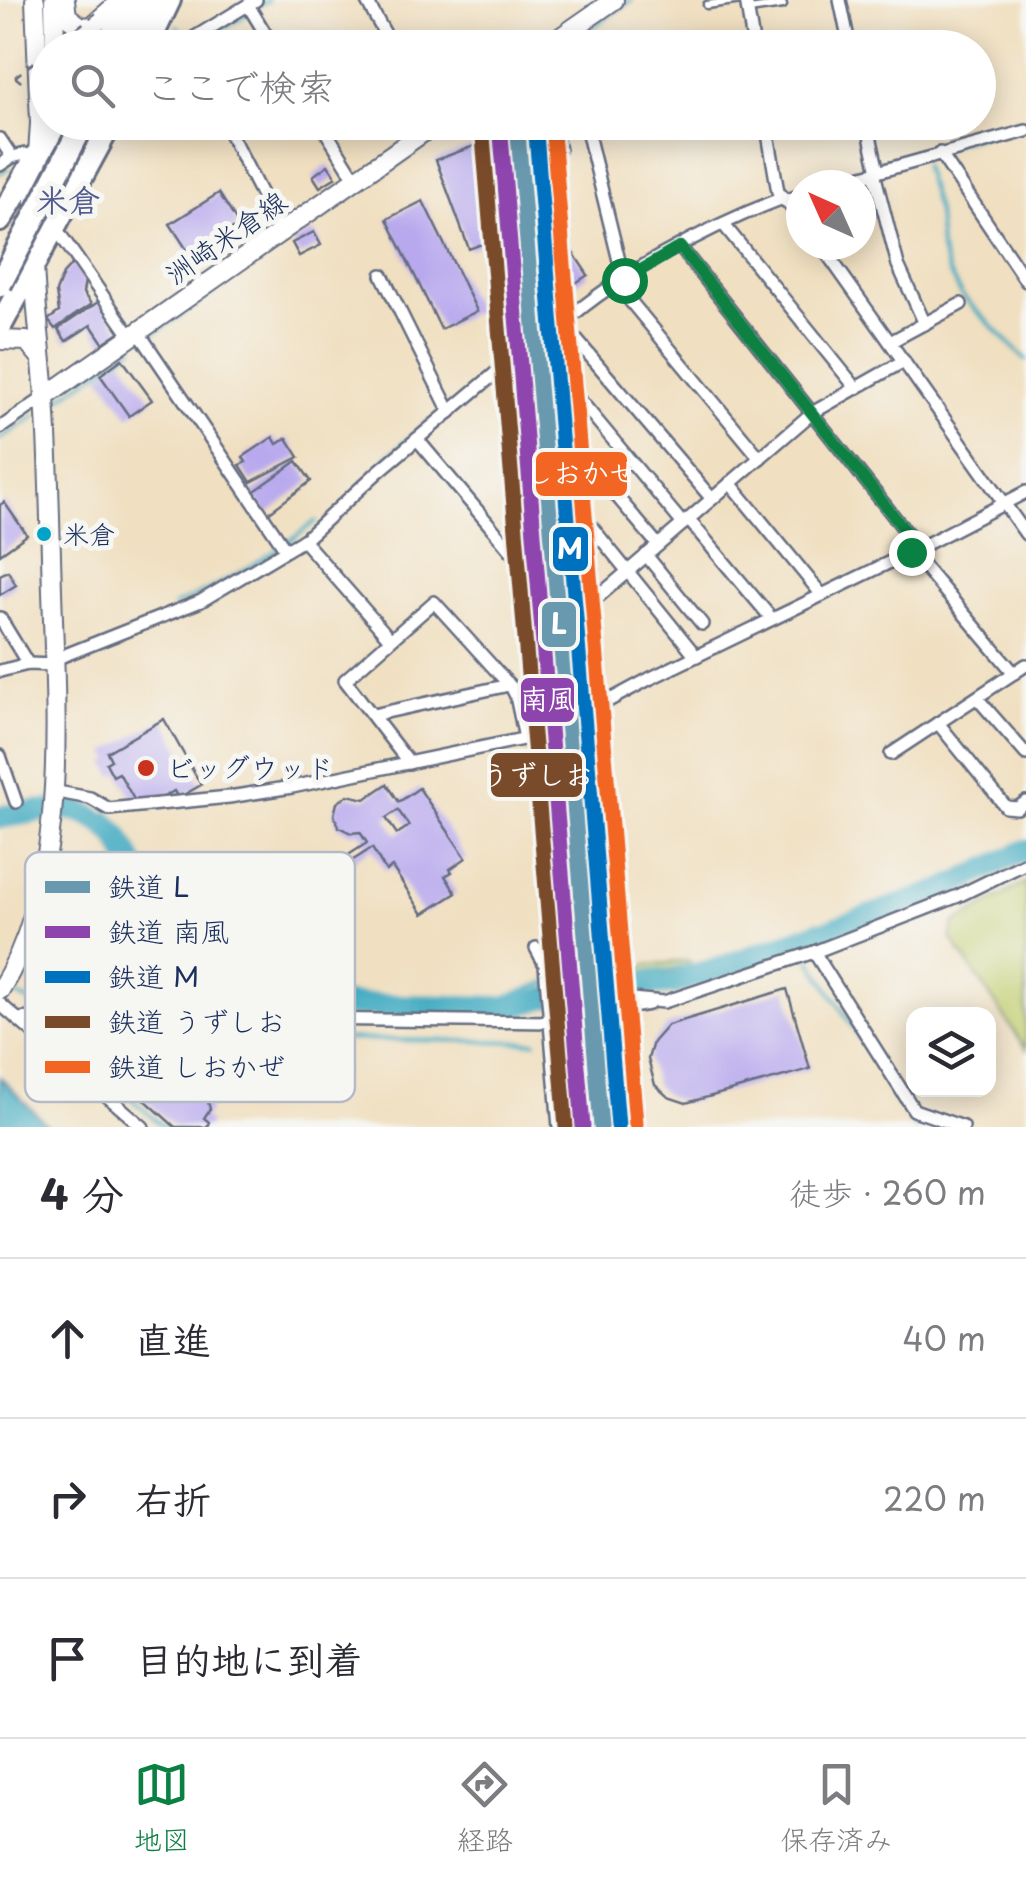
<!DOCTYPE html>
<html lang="ja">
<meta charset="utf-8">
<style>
body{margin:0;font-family:"Playpen Sans","Klee One",sans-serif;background:#f7f7f7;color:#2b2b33}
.controls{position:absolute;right:30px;bottom:30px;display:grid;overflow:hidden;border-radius:20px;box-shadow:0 5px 25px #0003}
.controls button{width:90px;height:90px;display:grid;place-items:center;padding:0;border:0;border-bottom:2px solid #e1e1e2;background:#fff;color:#2b2b33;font:50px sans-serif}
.compass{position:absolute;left:786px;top:170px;width:90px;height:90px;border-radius:50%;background:#fff;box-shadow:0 5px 25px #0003;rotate:315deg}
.stop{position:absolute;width:30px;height:30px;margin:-22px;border:8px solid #0b8043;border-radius:50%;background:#fff}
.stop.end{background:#0b8043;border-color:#fff;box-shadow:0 2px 10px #0008}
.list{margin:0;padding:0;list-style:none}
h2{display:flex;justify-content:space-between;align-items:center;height:130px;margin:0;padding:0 40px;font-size:42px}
h2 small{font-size:32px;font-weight:400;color:#7c7c81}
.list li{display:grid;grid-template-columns:65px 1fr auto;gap:30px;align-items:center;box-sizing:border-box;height:160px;padding:0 40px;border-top:2px solid #e1e1e2}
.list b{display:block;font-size:38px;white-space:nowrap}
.list em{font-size:32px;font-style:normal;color:#7c7c81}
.icon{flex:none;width:55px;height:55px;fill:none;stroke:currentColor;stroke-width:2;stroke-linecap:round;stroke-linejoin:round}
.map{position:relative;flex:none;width:1026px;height:1127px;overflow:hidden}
.search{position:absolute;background:#fff;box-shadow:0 5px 25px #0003;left:30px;right:30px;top:30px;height:110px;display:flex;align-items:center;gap:25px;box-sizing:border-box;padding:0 35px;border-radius:55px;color:#7c7c81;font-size:38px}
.sheet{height:610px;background:#fff}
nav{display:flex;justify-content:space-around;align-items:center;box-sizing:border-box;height:140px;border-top:2px solid #e1e1e2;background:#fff;font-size:28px;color:#7c7c81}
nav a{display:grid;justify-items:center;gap:5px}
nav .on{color:#0b8043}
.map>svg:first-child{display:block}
.green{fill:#c2ce6f;stroke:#6e7e66;stroke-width:2.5}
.water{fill:#41aac1;stroke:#2e6c90;stroke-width:2.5}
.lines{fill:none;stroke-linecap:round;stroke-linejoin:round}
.stream{stroke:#41aac1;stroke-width:4}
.river{stroke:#41aac1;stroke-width:22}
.building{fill:#b8a9ee;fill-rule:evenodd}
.lane-casing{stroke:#666d80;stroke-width:11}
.street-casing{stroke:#666d80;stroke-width:16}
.secondary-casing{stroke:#666d80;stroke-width:22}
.primary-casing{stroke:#666d80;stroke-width:22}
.highway-casing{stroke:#666d80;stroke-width:28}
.path{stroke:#666d80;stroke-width:2.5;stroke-dasharray:8 8;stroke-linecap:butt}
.lane{stroke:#fff;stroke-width:6}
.street{stroke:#fff;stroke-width:11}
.secondary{stroke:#fff;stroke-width:18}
.primary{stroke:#fff;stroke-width:18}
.highway{stroke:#fff;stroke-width:22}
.highway-bridge-casing{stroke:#666d80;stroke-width:28;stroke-linecap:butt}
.path-bridge{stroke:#666d80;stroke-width:2.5;stroke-dasharray:8 8;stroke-linecap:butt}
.highway-bridge{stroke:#fff;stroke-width:22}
.rail-1-casing{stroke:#f6f6f2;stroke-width:22}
.rail-2-casing{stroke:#f6f6f2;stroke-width:22}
.rail-3-casing{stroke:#f6f6f2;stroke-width:22}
.rail-4-casing{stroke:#f6f6f2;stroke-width:22}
.rail-5-casing{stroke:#f6f6f2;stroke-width:22}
.rail-1{stroke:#6999af;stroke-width:15}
.rail-2{stroke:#8e44ad;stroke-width:15}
.rail-3{stroke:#0071be;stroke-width:15}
.rail-4{stroke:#7a4b2a;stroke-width:15}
.rail-5{stroke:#f26522;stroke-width:15}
.route{stroke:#0b8043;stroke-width:12}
.bus-dot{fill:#01a3c8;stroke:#f6f6f2;stroke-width:4}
.poi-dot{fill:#c8321e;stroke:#f6f6f2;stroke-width:4}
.labels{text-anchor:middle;stroke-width:10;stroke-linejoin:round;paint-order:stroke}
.bus-label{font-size:26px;fill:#1b2f5e;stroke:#f6f6f2;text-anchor:start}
.street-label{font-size:28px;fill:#1b2f5e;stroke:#f6f6f2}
.poi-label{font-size:28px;fill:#1b2f5e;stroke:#f6f6f2;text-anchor:start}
.quarter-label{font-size:32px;font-weight:bold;fill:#525a90;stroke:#f6f6f2}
.key{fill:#f6f6f2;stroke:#b4bac6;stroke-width:2.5}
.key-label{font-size:28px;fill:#1b2f5e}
.line-badge{stroke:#f6f6f2;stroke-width:4}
.badge-label{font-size:28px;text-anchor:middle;font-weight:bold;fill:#fff}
</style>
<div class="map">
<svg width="1026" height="1127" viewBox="0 0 1026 1127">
<rect width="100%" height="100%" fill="#f6f6f2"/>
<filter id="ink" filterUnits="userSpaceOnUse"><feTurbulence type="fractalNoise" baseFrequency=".01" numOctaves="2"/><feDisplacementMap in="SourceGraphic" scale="20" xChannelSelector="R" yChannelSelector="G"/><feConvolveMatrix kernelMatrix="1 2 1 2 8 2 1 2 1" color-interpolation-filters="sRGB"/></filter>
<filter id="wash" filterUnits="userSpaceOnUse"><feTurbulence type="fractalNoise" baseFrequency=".0048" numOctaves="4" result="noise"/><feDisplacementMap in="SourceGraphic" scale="40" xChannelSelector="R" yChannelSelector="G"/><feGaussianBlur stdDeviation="2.25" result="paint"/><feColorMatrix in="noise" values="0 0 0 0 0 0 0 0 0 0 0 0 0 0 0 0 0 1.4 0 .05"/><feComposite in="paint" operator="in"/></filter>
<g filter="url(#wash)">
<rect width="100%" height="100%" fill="#f0dfc0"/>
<g class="green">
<path d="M546 339 561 488 558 494C568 560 579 624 585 690L601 698 578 710 553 703 547 683 546 615 535 505 538 501C533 453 537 403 525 355L528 354 560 702 572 703 541 360 544 359Z"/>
<polygon points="577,728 587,737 613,968 689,961 694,968 678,972 570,981 557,985 556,976 565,972 555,955 567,950 567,938 552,783 524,744 564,733 580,932 589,932"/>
<polygon points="1026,882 1026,1049 951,938 955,923"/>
<polygon points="610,1001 624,1127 606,1127 596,1003"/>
<polygon points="585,1002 596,1127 568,1127 558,1010"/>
</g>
<polygon class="water" points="0,1077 49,1127 0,1127"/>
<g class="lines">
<g class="stream">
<polyline points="255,8 268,0"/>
<polyline points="177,26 189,39"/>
<polyline points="193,48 248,14"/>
<polyline points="563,48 631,0"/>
<polyline points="920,152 1026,123"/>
<polyline points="881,165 919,152"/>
<polyline points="923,165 937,213 940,248 948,271 962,296 1026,360"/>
<polyline points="0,173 8,168"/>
<polyline points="812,185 829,180"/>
<polyline points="784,193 801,188"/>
<polyline points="149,337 458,122"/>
<polyline points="510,356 526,340 544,334 553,325"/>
<polyline points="58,400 134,347"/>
<polyline points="0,439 35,416"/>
<polyline points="386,458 428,422"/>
<path d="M174 606C223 584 274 555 316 521"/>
<polyline points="0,807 39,801"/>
<polyline points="108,812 126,830 137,850 198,981 204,989 216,992 503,998 560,978 671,970 711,961 819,922 830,931"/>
<polyline points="810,959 915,1127"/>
<path d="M13 992C15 994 23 999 26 1000 45 1005 184 1007 198 1000"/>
<polyline points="63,1022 71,1047 164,1127"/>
<polyline points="67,1035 536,1042"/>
</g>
<path class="river" d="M0 818C54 811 80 795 119 840L190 991 198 1000 209 1003 507 1009 579 988 675 984 943 890 1026 850"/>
</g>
<g id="blocks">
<g class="building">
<polygon points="475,122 501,122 509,234 469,249 436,160 477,145"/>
<polygon points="528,122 547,122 549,131 530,134"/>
<polygon points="328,165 336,177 320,187 313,176"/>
<polygon points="219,193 239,225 191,256 170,224"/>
<polygon points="423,201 477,311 441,329 387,219"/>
<polygon points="543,207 588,275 546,302 534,283 561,266 529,216"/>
<polygon points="314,232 321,245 299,256 292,243"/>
<polygon points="74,262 85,281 83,293 91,304 55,329 48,320 59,312 56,292 63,274"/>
<polygon points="101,300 121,331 103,343 91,325 66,341 58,329"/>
<polygon points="122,359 152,400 129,416 100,375"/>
<polygon points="273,437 277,444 287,438 299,457 251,482 240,465 246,462 243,457"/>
<polygon points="297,461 311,481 267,514 252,493"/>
<polygon points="4,502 27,535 0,554 0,505"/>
<polygon points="8,571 16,585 0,595 0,575"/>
<polygon points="164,719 201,785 178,798 174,791 153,803 136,803 119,773 113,776 106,763 111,760 107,752"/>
<path d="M387 784 399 802 419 788 466 858 450 869 452 872 445 876 456 893 423 914 392 867 386 871 372 848 347 864 344 858 367 843 360 832 351 833 339 827 334 815 337 803 348 795 365 799ZM398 810 409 826 397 834 386 818Z"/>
<polygon points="787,989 810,1069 686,1103 668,1097 655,1085 648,1059 653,1042 668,1025"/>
<polygon points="132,1049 142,1058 147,1053 156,1060 159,1057 170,1067 181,1060 195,1073 208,1087 205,1091 210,1109 204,1118 209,1122 207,1127 175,1127 133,1089 129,1093 98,1065 104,1059 115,1069"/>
</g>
</g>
</g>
<g filter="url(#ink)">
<use href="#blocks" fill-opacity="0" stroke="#666d80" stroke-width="2.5"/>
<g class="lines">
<g class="lane-casing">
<g id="lane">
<polyline points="707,5 741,0"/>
<polyline points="749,10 783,5"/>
</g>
</g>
<g class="street-casing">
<g id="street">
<polyline points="366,0 393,48"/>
<polyline points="746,0 754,48"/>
<polyline points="840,0 850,48"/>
<polyline points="248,5 274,48"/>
<polyline points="177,48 256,0"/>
<polyline points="224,122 281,233"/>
<polyline points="320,122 356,180"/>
<polyline points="552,122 559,150"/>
<polyline points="585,122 624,281"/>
<polyline points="766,122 778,192 801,217"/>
<polyline points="867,122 878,172"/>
<polyline points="0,139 12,157"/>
<polyline points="940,153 1026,281"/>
<polyline points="0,165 12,157 25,154"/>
<polyline points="874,173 898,265 925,324"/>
<polyline points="830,185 1026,131"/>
<polyline points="785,201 801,195"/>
<polyline points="724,225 856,388"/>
<polyline points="55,227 132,338"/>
<polyline points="821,245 1026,534"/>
<polyline points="680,247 919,548"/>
<polyline points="382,275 450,412"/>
<polyline points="617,285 760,458"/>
<polyline points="563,324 712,499"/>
<polyline points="139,333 286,550"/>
<path d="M550 336C605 280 709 226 783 198"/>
<polyline points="890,342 961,304"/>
<polyline points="579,399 683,524"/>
<polyline points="0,428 45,397"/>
<polyline points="417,439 519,560"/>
<polyline points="587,461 658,545"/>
<polyline points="730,483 822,595"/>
<polyline points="578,510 696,656"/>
<polyline points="688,519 772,619"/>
<polyline points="303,540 390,639"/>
<polyline points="911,551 1014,673"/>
<polyline points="646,555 702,624"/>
<polyline points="584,609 812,413 904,361"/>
<polyline points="0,618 28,664"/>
<polyline points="55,659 201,601 305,539 379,471 510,361 522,374 528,415"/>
<polyline points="0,671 28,664 55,665"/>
<polyline points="977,698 1026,754"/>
<polyline points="373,715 509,685"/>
<polyline points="938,723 1006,807 1017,808 1026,802"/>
<polyline points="891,754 1026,665"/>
<polyline points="0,756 16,802"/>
<polyline points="409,763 345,680 434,602 512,688 516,696 525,738"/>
<polyline points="52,791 90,798 109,809 229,797 292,787 547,734 649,679 919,548 1026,492"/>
<polyline points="536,948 545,965 559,1127"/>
<polyline points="814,952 914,1110 963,1127"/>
<polyline points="0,1004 143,1127"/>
<polyline points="550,1006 599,996 664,1002 814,952 958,896 1026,863"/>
<polyline points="17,1019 61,1016 551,1022"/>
<polyline points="631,1127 620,1009 649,1004"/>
</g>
</g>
<g class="secondary-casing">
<g id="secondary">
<polyline points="545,48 614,0"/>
<polyline points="45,397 438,122"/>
</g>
</g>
<g class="primary-casing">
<g id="primary">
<polyline points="54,0 55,48"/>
<polyline points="65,0 67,16 80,26 91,27 117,4"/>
<polyline points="34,215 40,123 35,0"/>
<polyline points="0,340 27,341 41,358"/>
<path d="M0 990C65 887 57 737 53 619 50 545 50 471 45 398 42 352 35 307 34 261"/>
</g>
</g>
<g class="highway-casing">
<g id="highway">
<polyline points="106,48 130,0"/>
<polyline points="124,48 148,0"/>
<polyline points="146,48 169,0"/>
<polyline points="0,220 57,122"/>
<polyline points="0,326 111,122"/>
</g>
</g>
<polyline class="path" points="15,77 25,85"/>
<use href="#lane" class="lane"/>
<use href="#street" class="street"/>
<use href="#secondary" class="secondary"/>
<use href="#primary" class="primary"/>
<use href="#highway" class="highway"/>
<g class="highway-bridge-casing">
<polyline id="highway-bridge" points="0,284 84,122"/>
</g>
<g class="path-bridge">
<polyline points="52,48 101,9"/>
<polyline points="15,77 48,51"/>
</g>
<use href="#highway-bridge" class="highway-bridge"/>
<g class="rail-1-casing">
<polyline id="rail-1" points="517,122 601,1127"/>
</g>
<g class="rail-2-casing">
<polyline id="rail-2" points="500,123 583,1127"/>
</g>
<g class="rail-3-casing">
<polyline id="rail-3" points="535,122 618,1126"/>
</g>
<g class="rail-4-casing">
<polyline id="rail-4" points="482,125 566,1127"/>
</g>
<g class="rail-5-casing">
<polyline id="rail-5" points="552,122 636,1124"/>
</g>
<use href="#rail-1" class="rail-1"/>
<use href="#rail-2" class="rail-2"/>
<use href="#rail-3" class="rail-3"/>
<use href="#rail-4" class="rail-4"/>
<use href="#rail-5" class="rail-5"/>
</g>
</g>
<g class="lines" filter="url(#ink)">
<polyline class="route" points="624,280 680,247 919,548 911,552"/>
</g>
<circle class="bus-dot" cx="44" cy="534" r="9"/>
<circle class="poi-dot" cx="146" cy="768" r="10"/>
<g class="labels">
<g class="bus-label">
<text x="63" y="544">米倉</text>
</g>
<g class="street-label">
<text transform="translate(226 238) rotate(-35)" y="10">洲崎米倉線</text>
</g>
<g class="poi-label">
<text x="166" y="778">ビッグウッド</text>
</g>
<g class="quarter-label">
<text x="68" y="212">米倉</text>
</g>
</g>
<rect x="25" y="852" width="330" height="250" rx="15" class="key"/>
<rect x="45" y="881" width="45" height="12" fill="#6999af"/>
<rect x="45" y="926" width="45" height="12" fill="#8e44ad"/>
<rect x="45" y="971" width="45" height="12" fill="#0071be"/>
<rect x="45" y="1016" width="45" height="12" fill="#7a4b2a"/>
<rect x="45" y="1061" width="45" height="12" fill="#f26522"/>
<g class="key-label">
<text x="108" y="897">鉄道 L</text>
<text x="108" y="942">鉄道 南風</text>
<text x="108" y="987">鉄道 M</text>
<text x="108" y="1032">鉄道 うずしお</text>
<text x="108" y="1077">鉄道 しおかぜ</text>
</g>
<g class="line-badge">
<rect x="534" y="450" width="95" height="48" rx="10" fill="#f26522"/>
<rect x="551" y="525" width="39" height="48" rx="10" fill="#0071be"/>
<rect x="540" y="600" width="38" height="49" rx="10" fill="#6999af"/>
<rect x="519" y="676" width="57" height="48" rx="10" fill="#8e44ad"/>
<rect x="489" y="751" width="95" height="48" rx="10" fill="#7a4b2a"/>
</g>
<g class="badge-label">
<text x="581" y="483">しおかぜ</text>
<text x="570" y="559">M</text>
<text x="559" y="634">L</text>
<text x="548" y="709">南風</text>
<text x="537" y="785">うずしお</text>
</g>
</svg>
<div class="controls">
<button><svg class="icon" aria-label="layers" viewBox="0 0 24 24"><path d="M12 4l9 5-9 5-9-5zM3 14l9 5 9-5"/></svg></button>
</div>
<svg class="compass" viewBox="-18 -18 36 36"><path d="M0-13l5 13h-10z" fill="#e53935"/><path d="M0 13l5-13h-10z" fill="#7c7c81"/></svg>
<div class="stop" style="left:624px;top:280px"></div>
<div class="stop end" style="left:911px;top:552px"></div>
<div class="search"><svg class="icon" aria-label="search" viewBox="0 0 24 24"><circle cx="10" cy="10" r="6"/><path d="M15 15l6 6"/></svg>ここで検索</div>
</div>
<section class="sheet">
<h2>4 分<small>徒歩 · 260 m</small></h2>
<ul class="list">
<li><svg class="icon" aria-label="ahead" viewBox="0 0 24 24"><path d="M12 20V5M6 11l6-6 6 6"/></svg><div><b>直進</b></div><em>40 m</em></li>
<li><svg class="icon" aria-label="right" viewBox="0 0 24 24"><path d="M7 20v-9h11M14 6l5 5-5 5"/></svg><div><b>右折</b></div><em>220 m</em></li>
<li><svg class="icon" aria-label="arrive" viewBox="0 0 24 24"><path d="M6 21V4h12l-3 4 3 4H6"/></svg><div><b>目的地に到着</b></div></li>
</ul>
</section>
<nav>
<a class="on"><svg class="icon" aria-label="map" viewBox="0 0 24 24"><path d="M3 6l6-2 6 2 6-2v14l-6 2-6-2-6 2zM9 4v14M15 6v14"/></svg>地図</a>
<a><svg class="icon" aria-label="directions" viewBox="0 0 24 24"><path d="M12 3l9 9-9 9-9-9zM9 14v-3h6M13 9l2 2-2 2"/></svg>経路</a>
<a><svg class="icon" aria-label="saved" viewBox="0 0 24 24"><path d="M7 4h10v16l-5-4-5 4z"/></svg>保存済み</a>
</nav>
